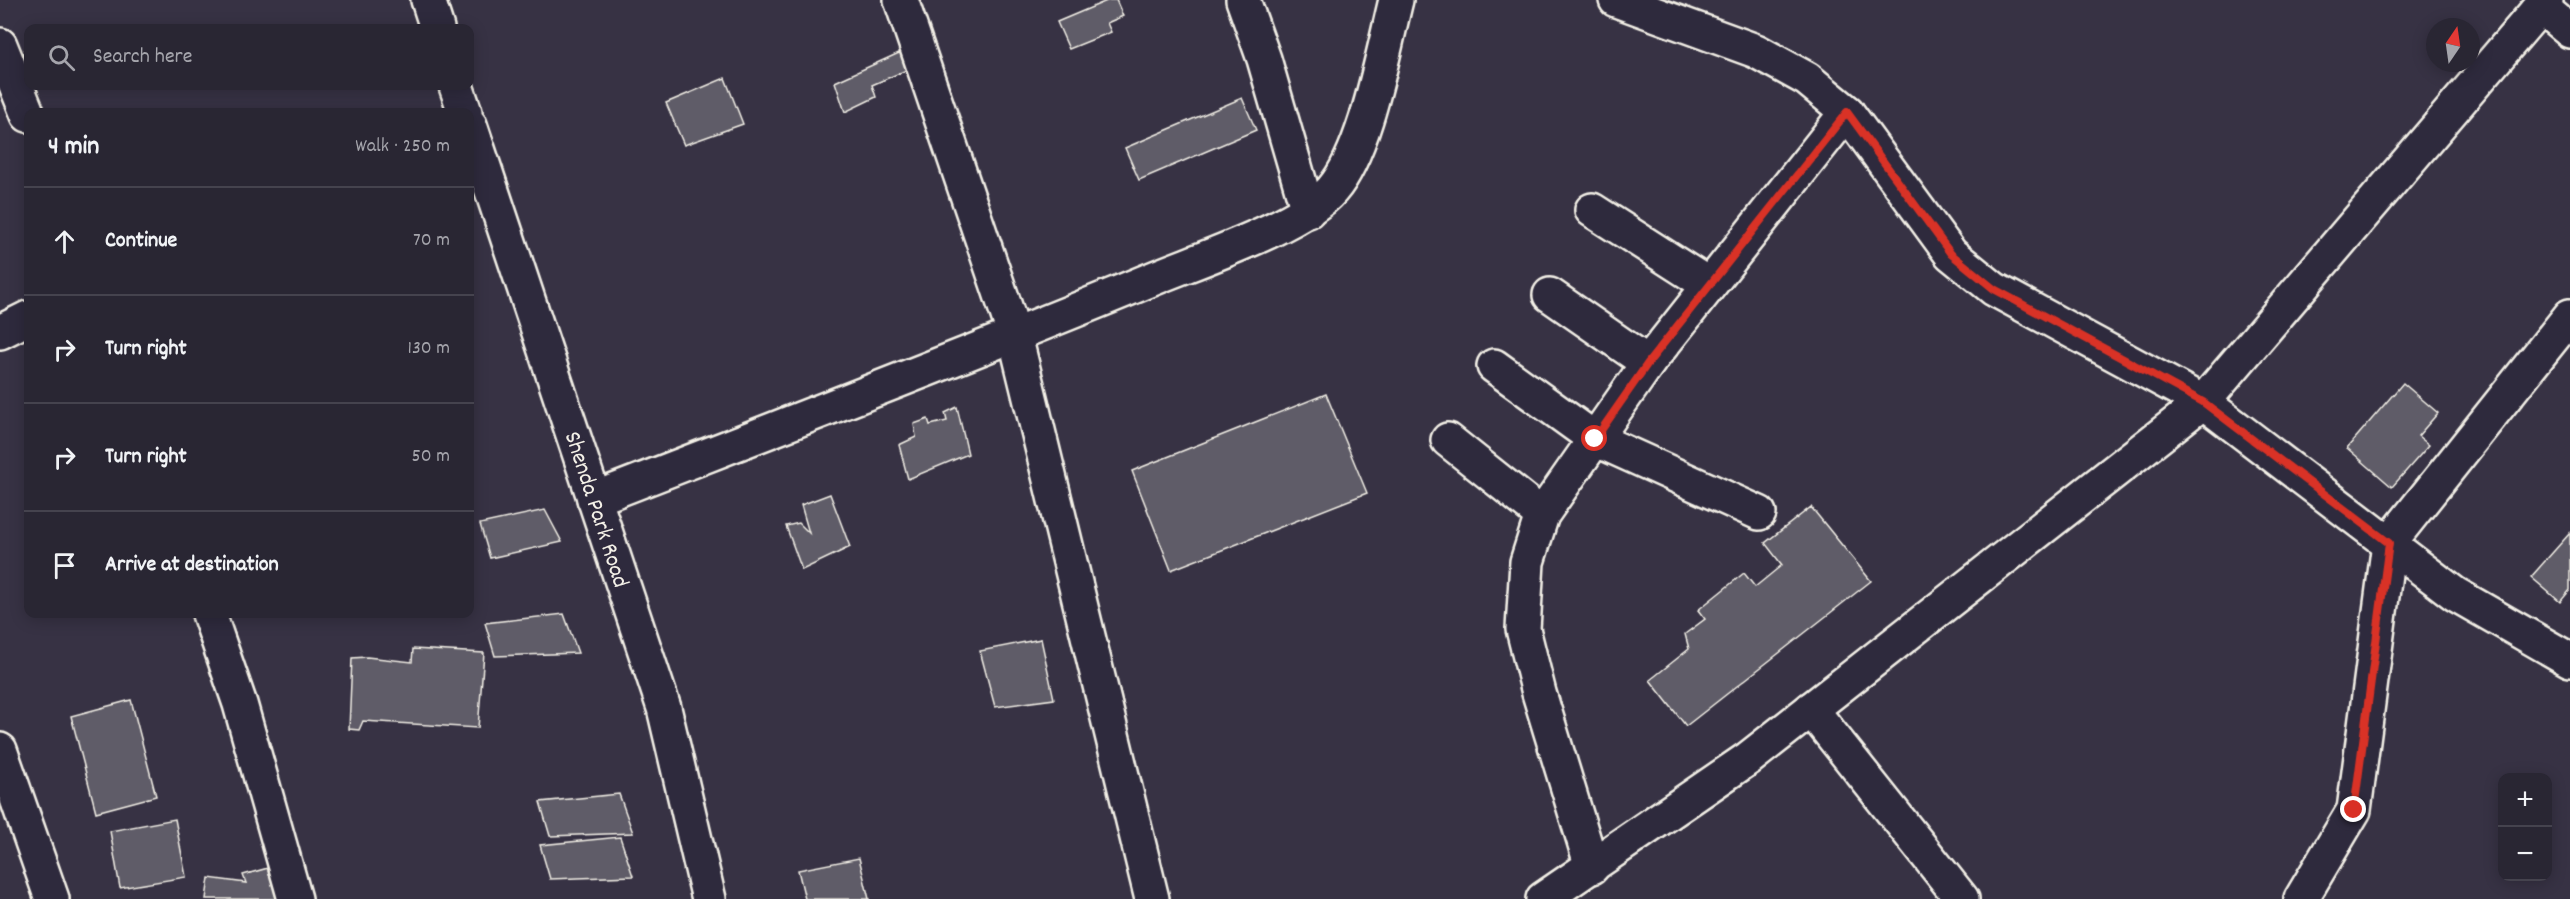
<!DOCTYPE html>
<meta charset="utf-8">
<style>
body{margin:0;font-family:Dekko,sans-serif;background:#35323f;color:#f1f3f6}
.controls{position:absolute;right:18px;bottom:18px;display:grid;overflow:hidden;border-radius:12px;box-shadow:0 3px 15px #0003}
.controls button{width:54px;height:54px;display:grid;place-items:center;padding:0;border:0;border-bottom:2px solid #45434e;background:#292633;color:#f1f3f6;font:30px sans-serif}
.compass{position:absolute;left:2426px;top:18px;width:54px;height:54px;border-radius:50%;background:#292633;box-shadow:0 3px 15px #0003;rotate:13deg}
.stop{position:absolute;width:18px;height:18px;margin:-14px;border:4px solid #d93025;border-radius:50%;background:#fff}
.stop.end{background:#d93025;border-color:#fff;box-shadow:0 2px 6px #0008}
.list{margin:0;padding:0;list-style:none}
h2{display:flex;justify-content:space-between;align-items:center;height:78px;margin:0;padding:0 24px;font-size:26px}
h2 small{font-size:20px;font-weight:400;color:#a5a5ac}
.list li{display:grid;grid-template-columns:39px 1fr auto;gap:18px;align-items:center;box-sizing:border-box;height:108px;padding:0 24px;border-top:2px solid #45434e}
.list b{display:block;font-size:22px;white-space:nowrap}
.list em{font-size:20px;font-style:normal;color:#a5a5ac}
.icon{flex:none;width:33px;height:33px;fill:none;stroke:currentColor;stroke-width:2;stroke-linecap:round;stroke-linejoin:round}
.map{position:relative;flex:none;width:2570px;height:899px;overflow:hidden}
.search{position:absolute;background:#292633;box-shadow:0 3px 15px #0003;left:24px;top:24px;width:450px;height:66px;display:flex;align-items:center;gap:15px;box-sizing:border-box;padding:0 21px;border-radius:12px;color:#a5a5ac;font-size:22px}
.panel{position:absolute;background:#292633;box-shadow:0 3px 15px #0003;left:24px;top:108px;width:450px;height:510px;border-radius:12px}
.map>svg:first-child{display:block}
.building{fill:#5f5c67;stroke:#f4f1e8;stroke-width:1.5}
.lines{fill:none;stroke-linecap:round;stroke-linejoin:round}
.minor-casing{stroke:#f4f1e8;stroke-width:38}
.tertiary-casing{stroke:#f4f1e8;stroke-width:38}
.secondary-casing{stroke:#f4f1e8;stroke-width:38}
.minor{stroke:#2f2a3d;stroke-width:33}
.tertiary{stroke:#2f2a3d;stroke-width:33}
.secondary{stroke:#2f2a3d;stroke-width:33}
.route{stroke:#d93025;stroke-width:8}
.labels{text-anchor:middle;stroke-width:5;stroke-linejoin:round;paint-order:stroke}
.street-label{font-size:24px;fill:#f4f1e8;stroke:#2f2a3d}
</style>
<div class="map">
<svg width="2570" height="899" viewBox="0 0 2570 899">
<rect width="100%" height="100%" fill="#373244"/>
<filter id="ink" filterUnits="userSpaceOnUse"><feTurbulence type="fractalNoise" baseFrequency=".0167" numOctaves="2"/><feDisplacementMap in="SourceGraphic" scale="12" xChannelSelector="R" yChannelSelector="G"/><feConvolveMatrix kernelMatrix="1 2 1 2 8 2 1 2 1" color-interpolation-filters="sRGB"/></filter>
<g filter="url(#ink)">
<g class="building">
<polygon points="1109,0 1116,0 1123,16 1107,23 1111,32 1069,49 1057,22"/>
<polygon points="910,48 918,65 872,85 876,97 845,112 835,82"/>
<polygon points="725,78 743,124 684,145 666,103"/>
<polygon points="1242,98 1256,130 1139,180 1125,148"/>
<polygon points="2403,383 2438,413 2418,436 2429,445 2392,487 2347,448"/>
<polygon points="1326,394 1367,493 1171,570 1132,471"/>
<polygon points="957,407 968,454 908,479 899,445 916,437 914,424 928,419 930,425 947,421 945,413"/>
<polygon points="830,494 850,547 802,570 786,526 799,523 809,533 801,505"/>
<polygon points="1811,507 1871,581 1686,726 1650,680 1689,649 1685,634 1705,619 1698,610 1744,573 1755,587 1782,565 1765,543"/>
<polygon points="545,510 562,542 490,558 480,524"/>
<polygon points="2570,533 2570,590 2560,602 2531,577"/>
<polygon points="564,614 578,653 495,656 485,623"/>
<polygon points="1041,639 1054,699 995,707 980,651"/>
<polygon points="413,649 484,653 478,728 363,721 359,730 349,729 352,658 367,657 412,662"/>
<polygon points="131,700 156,796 96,812 71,716"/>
<polygon points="619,794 633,833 550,836 540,802"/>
<polygon points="175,819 186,877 120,888 110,831"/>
<polygon points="620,837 633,876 550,879 540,845"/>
<polygon points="859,858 869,899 805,899 798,870"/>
<polygon points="300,859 295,899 206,899 209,878 246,883 243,875"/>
</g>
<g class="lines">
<g class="minor-casing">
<g id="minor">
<polyline points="901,0 1015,336 1152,899"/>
<polyline points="1243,0 1264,59 1308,211"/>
<polyline points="1616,0 1756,51 1807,79 1847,112 1951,254 1994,289 2203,402 2455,594 2570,660"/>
<polyline points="2541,7 2570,31"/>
<polyline points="0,45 28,115"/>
<polyline points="1592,210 1709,285"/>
<polyline points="1550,295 1648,363"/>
<polyline points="0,332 28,318"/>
<polyline points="1494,366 1595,439 1759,513"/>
<polyline points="1448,440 1542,515"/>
<path d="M594 499C782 426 971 354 1157 277 1203 258 1302 225 1332 190 1366 151 1383 52 1396 0"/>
<polyline points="209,614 240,704 295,899"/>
<polyline points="1811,709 1962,899"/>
<polyline points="0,750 52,899"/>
<polyline points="1592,867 1539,693 1523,629 1527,562 1542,515 1648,363 1847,112"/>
<polyline points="2301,899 2354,810 2389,543 2570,316"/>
</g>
</g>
<g class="tertiary-casing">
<polyline id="tertiary" points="1543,899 1749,758 2203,402 2546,0"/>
</g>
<g class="secondary-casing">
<g id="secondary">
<polyline points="428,0 437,28"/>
<polyline points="456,86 465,112"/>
<polyline points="470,125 664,708 709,899"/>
</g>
</g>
<use href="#minor" class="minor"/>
<use href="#tertiary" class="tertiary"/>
<use href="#secondary" class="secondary"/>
</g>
</g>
<g class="lines" filter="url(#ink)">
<polyline class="route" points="1595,439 1648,363 1847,112 1951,254 1994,289 2203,402 2389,543 2354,810"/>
</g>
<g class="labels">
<g class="street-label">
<text transform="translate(598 509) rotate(72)" y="8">Shenda Park Road</text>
</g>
</g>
</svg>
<div class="controls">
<button>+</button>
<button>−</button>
</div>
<svg class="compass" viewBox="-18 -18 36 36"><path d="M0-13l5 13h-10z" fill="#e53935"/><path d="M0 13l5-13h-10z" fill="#a5a5ac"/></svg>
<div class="stop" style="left:1595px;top:439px"></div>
<div class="stop end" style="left:2354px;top:810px"></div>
<div class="search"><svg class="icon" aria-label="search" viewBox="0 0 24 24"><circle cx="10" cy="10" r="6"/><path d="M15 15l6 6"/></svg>Search here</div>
<section class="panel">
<h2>4 min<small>Walk · 250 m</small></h2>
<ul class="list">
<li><svg class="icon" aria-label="ahead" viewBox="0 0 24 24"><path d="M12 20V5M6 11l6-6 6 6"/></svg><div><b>Continue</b></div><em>70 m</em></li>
<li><svg class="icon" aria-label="right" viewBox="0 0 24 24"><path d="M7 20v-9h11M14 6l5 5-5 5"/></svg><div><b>Turn right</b></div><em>130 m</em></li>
<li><svg class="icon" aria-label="right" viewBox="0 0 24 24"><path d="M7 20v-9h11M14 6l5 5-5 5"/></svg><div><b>Turn right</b></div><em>50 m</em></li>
<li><svg class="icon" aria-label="arrive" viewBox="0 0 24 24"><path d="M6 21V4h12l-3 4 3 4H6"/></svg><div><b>Arrive at destination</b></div></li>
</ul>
</section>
</div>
